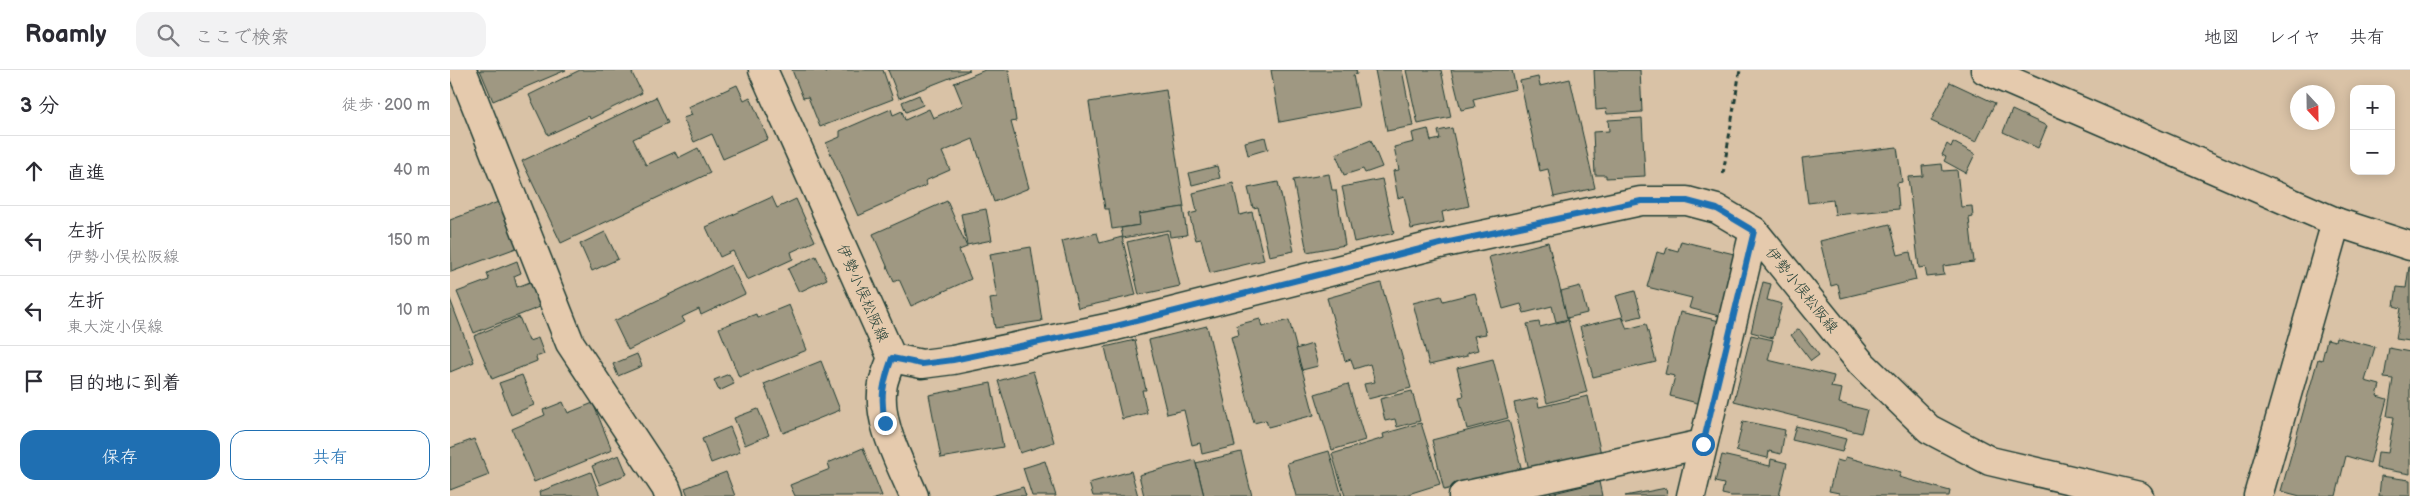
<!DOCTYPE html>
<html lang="ja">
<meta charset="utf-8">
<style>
body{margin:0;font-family:"Balsamiq Sans","Klee One",sans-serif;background:#f2f2f3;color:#2b2b33}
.controls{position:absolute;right:15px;top:15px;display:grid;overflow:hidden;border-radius:10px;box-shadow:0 2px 12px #0003}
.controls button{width:45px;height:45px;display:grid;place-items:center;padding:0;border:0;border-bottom:1px solid #e1e1e2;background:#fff;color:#2b2b33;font:25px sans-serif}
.compass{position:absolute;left:1840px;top:15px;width:45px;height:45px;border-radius:50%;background:#fff;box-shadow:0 2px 12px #0003;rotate:158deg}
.stop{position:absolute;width:15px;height:15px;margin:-11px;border:4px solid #1f6fb2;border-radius:50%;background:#fff}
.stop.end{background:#1f6fb2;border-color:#fff;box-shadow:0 1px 5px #0008}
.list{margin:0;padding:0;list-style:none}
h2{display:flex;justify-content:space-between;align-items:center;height:65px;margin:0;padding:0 20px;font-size:21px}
h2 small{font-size:16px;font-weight:400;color:#7c7c81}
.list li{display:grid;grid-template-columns:32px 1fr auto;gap:15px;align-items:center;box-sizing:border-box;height:70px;padding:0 20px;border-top:1px solid #e1e1e2}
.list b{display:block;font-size:19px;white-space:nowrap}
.list p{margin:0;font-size:16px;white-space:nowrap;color:#7c7c81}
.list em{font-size:16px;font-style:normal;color:#7c7c81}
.actions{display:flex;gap:10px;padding:15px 20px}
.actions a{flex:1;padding:11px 0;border:1px solid #1f6fb2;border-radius:15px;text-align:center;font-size:18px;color:#1f6fb2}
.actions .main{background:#1f6fb2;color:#fff}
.icon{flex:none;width:28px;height:28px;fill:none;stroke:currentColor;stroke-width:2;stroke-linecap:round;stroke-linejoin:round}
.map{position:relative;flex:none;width:1960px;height:426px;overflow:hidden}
header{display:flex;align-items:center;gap:30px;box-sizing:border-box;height:70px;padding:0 25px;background:#fff;border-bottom:1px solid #e1e1e2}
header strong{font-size:24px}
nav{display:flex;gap:28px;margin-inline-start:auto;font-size:18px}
.search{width:350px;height:45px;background:#f2f2f3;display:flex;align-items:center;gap:12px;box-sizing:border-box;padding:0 18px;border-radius:15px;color:#7c7c81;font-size:19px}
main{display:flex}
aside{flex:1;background:#fff}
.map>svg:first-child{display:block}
.building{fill:#9f9882;stroke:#1f3d34}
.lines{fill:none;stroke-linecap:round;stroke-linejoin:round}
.minor-casing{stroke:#1f3d34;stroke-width:31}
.major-casing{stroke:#1f3d34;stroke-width:31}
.path{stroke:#1f3d34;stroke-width:3;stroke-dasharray:5 4;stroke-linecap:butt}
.minor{stroke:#e5caad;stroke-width:28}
.major{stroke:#e5caad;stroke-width:28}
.route{stroke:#1f6fb2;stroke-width:6}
.labels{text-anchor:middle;stroke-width:5;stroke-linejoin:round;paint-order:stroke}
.street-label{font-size:15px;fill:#1f3d34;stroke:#e5caad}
</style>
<header>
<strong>Roamly</strong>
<div class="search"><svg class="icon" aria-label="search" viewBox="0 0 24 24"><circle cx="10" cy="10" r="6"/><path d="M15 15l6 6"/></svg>ここで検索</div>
<nav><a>地図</a><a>レイヤ</a><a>共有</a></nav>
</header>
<main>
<aside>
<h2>3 分<small>徒歩 · 200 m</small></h2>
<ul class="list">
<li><svg class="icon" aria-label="ahead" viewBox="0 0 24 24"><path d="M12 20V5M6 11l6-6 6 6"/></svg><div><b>直進</b></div><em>40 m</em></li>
<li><svg class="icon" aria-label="left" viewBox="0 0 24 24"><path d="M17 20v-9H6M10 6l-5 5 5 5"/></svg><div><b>左折</b><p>伊勢小俣松阪線</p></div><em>150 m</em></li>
<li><svg class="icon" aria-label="left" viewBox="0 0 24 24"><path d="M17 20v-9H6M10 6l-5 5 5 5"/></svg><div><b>左折</b><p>東大淀小俣線</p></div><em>10 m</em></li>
<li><svg class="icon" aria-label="arrive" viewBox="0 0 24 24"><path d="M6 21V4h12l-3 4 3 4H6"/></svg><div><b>目的地に到着</b></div></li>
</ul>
<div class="actions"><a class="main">保存</a><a>共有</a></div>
</aside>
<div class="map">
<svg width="1960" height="426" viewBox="0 0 1960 426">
<rect width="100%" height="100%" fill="#d9c2a6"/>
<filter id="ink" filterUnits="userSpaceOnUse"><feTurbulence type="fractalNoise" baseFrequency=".02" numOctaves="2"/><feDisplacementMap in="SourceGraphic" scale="10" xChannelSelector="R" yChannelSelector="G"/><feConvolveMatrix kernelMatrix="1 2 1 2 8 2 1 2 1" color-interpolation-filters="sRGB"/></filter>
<g filter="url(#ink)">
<g class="building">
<polygon points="30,0 116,0 43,31"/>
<polygon points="130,0 187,0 182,3 192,23 140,49 139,46 98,65 79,25"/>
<polygon points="342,0 375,0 376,3 384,0 433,0 443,29 370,57 358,27 353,28"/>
<polygon points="438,0 520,0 449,28"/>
<polygon points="535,0 559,0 566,51 561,52 579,118 544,132 523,69 492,82 500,100 475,111 477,115 408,146 376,73 390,67 390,61 441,39 443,45 452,41 455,50 479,39 483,48 513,35 504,13"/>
<polygon points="821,0 906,0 907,4 903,5 909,37 830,52"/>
<polygon points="925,0 952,0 963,56 937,61"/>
<polygon points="956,0 991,0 1001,47 968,54"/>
<polygon points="1001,0 1062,0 1066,19 1023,29 1025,37 1011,40"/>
<polygon points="1144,0 1190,0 1192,42 1157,44 1156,39 1146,40"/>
<polygon points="1088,7 1090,16 1120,9 1145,118 1104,127 1098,99 1090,101 1070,11"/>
<polygon points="1500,12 1545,33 1526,72 1481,51"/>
<polygon points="287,15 294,30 300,27 318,69 273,89 262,64 244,72 233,48 242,45 238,37"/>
<polygon points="716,20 734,137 689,144 690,155 662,159 659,139 655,139 639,32"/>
<polygon points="469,25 473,35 456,42 452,32"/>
<polygon points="206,27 218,53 183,69 196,95 225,82 228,88 248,78 260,103 111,173 72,91"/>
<polygon points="1562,40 1597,56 1588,78 1553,62"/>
<polygon points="1192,48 1195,106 1156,108 1156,105 1145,105 1143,62 1159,61 1158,50"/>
<polygon points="1002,58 1019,136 992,142 994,152 961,159 954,126 948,128 943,101 949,100 944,77 964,72 962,63 978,59 981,71 990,69 988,61"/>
<polygon points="815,67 818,79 798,85 795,72"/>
<polygon points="921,70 932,97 915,103 913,99 894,105 886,84"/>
<polygon points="1503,72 1525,84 1516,103 1494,91 1496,87 1492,85 1497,74 1501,77"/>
<polygon points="1447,77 1452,112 1447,113 1449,139 1385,145 1383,130 1358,133 1352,88"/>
<polygon points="1492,94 1493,101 1507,100 1511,137 1522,136 1523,147 1519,148 1524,192 1493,196 1494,205 1477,207 1475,197 1469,198 1458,107 1473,106 1472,96"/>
<polygon points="767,96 770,108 742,115 739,103"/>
<polygon points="879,104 882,120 886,120 895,175 857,182 843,110"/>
<polygon points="932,109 944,163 904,172 892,117"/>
<polygon points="828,112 844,181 819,186 808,137 803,138 798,118"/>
<polygon points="783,113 790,145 802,142 814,190 760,203 751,169 746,170 739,144 747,142 743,123"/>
<polygon points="322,127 327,138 346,129 365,171 341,182 343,189 297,210 283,181 270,187 256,157"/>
<polygon points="51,131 69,177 1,202 0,150"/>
<polygon points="497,131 517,177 509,180 521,209 461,236 449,209 444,212 423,164"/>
<polygon points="733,137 737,165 720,167 719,160 673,168 671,158 690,155 689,144"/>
<polygon points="536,139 542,170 517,175 511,144"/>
<polygon points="1440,154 1448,185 1460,182 1466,210 1391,228 1388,214 1381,216 1370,171"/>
<polygon points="155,162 168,189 142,201 130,174"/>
<polygon points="647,163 650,173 672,167 686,225 628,238 612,171"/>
<polygon points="717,163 730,216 689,225 677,172"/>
<polygon points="1231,171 1284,184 1269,246 1239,238 1242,228 1197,217 1207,182 1215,184 1217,178 1228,181"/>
<polygon points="1098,172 1118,249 1106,252 1102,236 1074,243 1071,234 1053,239 1039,187"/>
<polygon points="581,177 592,251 545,258 540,229 547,228 540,184"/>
<polygon points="366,186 377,209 349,222 338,199"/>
<polygon points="67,191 71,203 64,206 67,217 85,210 95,235 24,263 7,222 39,210 37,203"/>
<polygon points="281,195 295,224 251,245 249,239 232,247 235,252 178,280 164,251"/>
<polygon points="1959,197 1960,197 1960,271 1946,269 1951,238 1944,236 1947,217 1956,218"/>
<polygon points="1313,212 1321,214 1317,230 1332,234 1323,268 1301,262"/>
<polygon points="931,213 961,318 918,329 914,314 925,312 920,294 904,299 901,289 895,291 877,228"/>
<polygon points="1130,216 1137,243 1117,248 1111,221"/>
<polygon points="1185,221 1192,246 1174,250 1166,226"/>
<polygon points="1025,223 1036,264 1024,266 1028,280 1017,283 1017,286 979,295 963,233 991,226 993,231"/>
<polygon points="0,229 24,292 0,302"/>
<polygon points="339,235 357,280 289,307 269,258 306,244 307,248"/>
<polygon points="1230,242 1270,251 1251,334 1220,326 1225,306 1215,304"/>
<polygon points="69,247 79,271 88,268 94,284 86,287 87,291 42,309 24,266"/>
<polygon points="1172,247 1177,259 1196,254 1206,292 1143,307 1130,257"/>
<polygon points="810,249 812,257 839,250 864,345 818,357 816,350 804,353 781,267 789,265 787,255"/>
<polygon points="1118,250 1137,322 1097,333 1077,254 1089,252 1090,257"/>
<polygon points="757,256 785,376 752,384 750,373 742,375 734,340 717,344 699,270"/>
<polygon points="1349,259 1369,285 1361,291 1341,265"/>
<polygon points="1301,265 1323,270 1318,290 1384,306 1381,317 1392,319 1389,333 1417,340 1411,363 1284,331"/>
<polygon points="1886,267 1925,277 1915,311 1930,315 1927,326 1937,329 1920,393 1896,386 1886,426 1850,426 1831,421 1868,289 1872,290 1877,269 1885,271"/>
<polygon points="685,270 696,320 692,320 697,343 672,349 655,277"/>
<polygon points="862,274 868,296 852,300 846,279"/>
<polygon points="1939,278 1960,282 1960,404 1926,398 1928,382 1938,383 1944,347 1937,346 1943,309 1934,308"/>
<polygon points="187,284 192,296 168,306 163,294"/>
<polygon points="1043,289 1058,348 1017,359 1009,327 1014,326 1007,298"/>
<polygon points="371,291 390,340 333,363 314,314"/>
<polygon points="583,301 604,372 570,383 548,311"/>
<polygon points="279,304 284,314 269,321 264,310"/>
<polygon points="72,305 84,335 61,345 49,313"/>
<polygon points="541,313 553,377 491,388 479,325"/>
<polygon points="898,314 915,370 882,380 865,324"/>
<polygon points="962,321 970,351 947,357 945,349 935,351 930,329"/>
<polygon points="1138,326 1151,384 1079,400 1064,333 1087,328 1089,337"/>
<polygon points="113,332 118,343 143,333 162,380 84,412 62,359 95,345 93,340"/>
<polygon points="308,339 319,365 295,375 284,348"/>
<polygon points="1059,350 1072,401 994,420 982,370"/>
<polygon points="1293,351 1335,360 1331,384 1319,381 1318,388 1286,381"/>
<polygon points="971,353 990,414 952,426 895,426 882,384 934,368 933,364"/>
<polygon points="1346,356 1396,369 1392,382 1342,370"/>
<polygon points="280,357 290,382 261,393 252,369"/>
<polygon points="24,369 39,405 0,420 0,378"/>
<polygon points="413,378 432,426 345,426 340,415 380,399 378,393"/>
<polygon points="879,381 892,426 846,426 837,393"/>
<polygon points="791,382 802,426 754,426 746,393"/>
<polygon points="169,385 177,404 150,415 142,396"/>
<polygon points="1272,385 1320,396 1321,389 1337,393 1329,426 1281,426 1272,424 1274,414 1265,412"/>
<polygon points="1396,387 1451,402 1449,407 1500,421 1499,426 1388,426 1389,423 1379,421 1387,390 1394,392"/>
<polygon points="745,390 754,426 694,426 689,405"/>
<polygon points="595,391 606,426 582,426 573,398"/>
<polygon points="681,401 688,426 643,426 639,413"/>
<polygon points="141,402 150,426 90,426 89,422"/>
<polygon points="276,402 285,426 238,426 235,418"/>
<polygon points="1931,406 1960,410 1960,426 1929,426"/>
<polygon points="1149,412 1152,426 1092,426"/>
<polygon points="573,417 576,426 541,426"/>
<polygon points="1216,418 1217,426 1175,426"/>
</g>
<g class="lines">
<g class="minor-casing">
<g id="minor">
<polyline points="12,0 120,273 216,418 219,426"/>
<polyline points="1535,0 1886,152 1960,176"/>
<polyline points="1013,426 1253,374"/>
<polyline points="1241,426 1304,161"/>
<polyline points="1808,426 1886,152"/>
</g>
</g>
<g class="major-casing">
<g id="major">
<polyline points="313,0 442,288"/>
<polyline points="442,288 472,294 503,290 666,256 990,174 1191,131 1237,131 1267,139 1304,161 1411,293 1479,359 1540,391 1689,426"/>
<path d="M442 288C439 296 435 305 433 314 426 351 450 392 464 426"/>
</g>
</g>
<polyline class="path" points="1273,104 1290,0"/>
<use href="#minor" class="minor"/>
<use href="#major" class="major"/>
</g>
</g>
<g class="lines" filter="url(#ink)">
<path class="route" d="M435 353C430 326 433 313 442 288L472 294 503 290 666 256 990 174 1191 131H1237L1267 139 1304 161 1253 374"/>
</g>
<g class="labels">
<g class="street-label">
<text transform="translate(1352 220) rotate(51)" y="5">伊勢小俣松阪線</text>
<text transform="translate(413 223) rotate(66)" y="5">伊勢小俣松阪線</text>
</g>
</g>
</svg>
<div class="controls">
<button>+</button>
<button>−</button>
</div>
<svg class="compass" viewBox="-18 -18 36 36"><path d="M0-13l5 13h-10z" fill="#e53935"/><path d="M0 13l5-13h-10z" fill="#7c7c81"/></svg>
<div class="stop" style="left:1253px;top:374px"></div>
<div class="stop end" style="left:435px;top:353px"></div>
</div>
</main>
